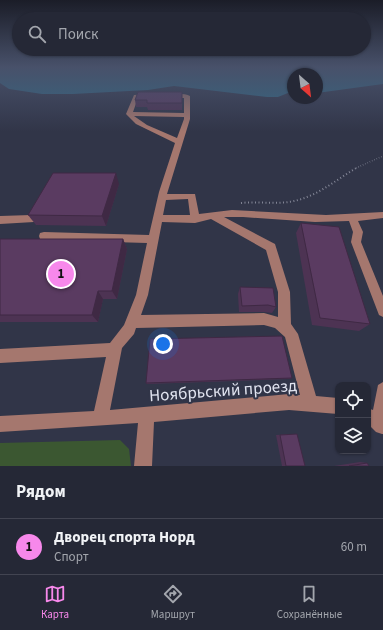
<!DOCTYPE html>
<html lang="ru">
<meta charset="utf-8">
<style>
body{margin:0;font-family:"Source Sans 3",sans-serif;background:#2d303e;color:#f1f3f6}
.controls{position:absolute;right:12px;bottom:12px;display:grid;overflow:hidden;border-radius:8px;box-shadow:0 1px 3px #0004}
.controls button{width:36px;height:36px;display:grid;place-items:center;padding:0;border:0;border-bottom:1px solid #424451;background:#252836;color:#f1f3f6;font:20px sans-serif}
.compass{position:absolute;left:287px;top:68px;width:36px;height:36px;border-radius:50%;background:#252836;box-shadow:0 1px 3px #0004;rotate:152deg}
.you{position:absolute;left:163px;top:344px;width:14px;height:14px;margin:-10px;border:3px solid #fff;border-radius:50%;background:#1a73e8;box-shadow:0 0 0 6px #1a73e833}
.badge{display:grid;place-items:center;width:26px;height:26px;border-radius:50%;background:#f788eb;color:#111;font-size:13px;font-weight:700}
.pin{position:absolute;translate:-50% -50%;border:2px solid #fff;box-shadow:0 1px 4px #0006}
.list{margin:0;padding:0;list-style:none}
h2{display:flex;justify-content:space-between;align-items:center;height:52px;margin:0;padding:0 16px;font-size:17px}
h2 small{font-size:13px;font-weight:400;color:#a3a6ad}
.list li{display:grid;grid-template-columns:26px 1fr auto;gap:12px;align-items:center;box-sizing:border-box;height:56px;padding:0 16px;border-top:1px solid #424451}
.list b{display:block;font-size:15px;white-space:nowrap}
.list p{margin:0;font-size:13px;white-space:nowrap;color:#a3a6ad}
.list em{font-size:13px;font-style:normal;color:#a3a6ad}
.icon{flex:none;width:22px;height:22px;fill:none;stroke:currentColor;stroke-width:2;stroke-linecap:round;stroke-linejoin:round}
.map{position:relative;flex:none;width:383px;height:466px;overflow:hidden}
.search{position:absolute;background:#252836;box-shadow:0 1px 3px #0004;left:12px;right:12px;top:12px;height:44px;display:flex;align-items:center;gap:10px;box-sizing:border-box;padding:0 14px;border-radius:22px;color:#a3a6ad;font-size:15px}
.sheet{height:108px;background:#252836}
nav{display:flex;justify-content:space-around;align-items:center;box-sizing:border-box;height:56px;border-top:1px solid #424451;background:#252836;font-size:11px;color:#a3a6ad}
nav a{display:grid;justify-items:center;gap:2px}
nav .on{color:#f788eb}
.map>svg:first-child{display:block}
.green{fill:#3b5731}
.water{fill:#316a85}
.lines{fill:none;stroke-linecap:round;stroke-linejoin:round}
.path-far1{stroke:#838696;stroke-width:1.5;stroke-dasharray:0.5 2;stroke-linecap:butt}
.path{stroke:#838696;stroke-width:2;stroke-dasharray:1 2.5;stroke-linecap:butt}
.minor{fill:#a5776e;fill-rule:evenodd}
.wall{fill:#4d3353}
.shaded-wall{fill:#3f2944}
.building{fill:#5a3b61;stroke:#3f2944}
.labels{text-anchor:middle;stroke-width:4;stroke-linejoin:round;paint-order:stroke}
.near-street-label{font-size:17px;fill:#e0e3ef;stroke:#313548}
</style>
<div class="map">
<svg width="383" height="466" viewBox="0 0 383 466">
<rect width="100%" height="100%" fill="#313548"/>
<polygon class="green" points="120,440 129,449 131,466 0,466 0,443"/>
<polygon class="water" points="0,67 383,67 383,84 317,93 317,74 293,74 293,91 278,97 267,97 174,86 148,90 73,94 42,94 9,89 0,83"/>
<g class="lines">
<polyline class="path-far1" points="356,168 383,156"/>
<path class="path" d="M241 203C259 201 277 205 294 201 318 196 337 179 358 167"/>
<g class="minor">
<path d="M149 94 152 96 151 97 138 98 133 112 184 113V98H169L166 96C171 93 185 93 190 96V119L167 194H195L199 214 232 210 326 215 383 212V218L358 221 363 232 361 242 383 296V317L379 315 351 242 353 232 349 221 315 222 243 217H224L275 244 290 292 291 324 298 334 316 396 338 398V414L289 410 154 422 152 466H134L138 423 0 432V416L94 411 106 357 0 363V349L110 343 124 325 136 295 147 243 44 240 40 239 39 236 40 233 44 232 149 235 159 192 175 143 136 124 126 114 134 95ZM134 116 184 117V119L177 138 147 125ZM188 199 190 215H163L166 200ZM211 219 266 250 278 292V317L264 313 141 315 148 295 162 222 195 223ZM264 325 275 328 285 337 300 395 289 394 110 410 122 348 134 334 136 328Z"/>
<polygon points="31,215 36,219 34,222 0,224 0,216"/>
<polygon points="383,382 383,434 382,434 376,432 368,424 368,408 373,410 378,385"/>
</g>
</g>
<g class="wall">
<polygon points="182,92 182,110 148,110 147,107 136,107 135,100"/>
<polygon points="119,184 106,226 36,225 28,215"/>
<polygon points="301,223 370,324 359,331 312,325 296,233"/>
<polygon points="0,239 123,239 127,249 117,299 103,299 98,322 0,322"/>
<polygon points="240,287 276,307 272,313 264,312 239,312 238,294"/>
<polygon points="292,378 290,379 147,384 146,383"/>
<polygon points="297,434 305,466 282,466 276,435"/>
<polygon points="360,462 367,463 369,466 334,466"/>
</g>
<g class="shaded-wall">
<polygon points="116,173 119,184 106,226 102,216"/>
<polygon points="123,239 127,249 117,299 112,291"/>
<polygon points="98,291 103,299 98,322 92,315"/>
</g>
<g class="building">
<polygon points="138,92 182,92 182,103 147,103 147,100 135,100"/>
<polygon points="53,173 116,173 102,216 28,215"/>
<polygon points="301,223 339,227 370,324 320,318"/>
<polygon points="0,239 123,239 112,291 98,291 92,315 0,315"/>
<polygon points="240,287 273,288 276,307 268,305 242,306"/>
<polygon points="282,336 292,378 146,383 150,339"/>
<polygon points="297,434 305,466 286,466 280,435"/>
<polygon points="367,463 369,466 349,466"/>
</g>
<linearGradient id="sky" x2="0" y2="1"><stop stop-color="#1b1d28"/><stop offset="0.51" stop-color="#48516a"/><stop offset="1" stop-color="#48516a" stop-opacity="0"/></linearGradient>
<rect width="383" height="132" fill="url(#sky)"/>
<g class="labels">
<g class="near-street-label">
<text transform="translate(223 390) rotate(-4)" y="6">Ноябрьский проезд</text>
</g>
</g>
</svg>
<div class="controls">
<button><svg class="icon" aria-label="locate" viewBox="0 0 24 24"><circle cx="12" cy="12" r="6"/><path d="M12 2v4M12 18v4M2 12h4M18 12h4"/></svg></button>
<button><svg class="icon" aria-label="layers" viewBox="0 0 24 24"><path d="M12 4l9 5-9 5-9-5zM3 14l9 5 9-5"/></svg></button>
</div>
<svg class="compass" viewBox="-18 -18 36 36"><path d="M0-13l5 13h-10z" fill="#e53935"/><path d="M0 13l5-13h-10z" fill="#a3a6ad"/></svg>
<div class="you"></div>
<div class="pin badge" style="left:61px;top:274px">1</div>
<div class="search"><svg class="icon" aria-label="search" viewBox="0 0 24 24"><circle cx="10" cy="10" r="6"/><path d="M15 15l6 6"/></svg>Поиск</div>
</div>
<section class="sheet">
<h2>Рядом<small></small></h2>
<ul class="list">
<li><span class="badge">1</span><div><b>Дворец спорта Норд</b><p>Спорт</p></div><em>60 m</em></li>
</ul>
</section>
<nav>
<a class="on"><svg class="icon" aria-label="map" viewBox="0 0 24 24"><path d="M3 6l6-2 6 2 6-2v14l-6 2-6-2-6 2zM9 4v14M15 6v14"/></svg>Карта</a>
<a><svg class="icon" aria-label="directions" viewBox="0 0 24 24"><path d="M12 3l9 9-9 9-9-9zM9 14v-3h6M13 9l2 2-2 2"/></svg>Маршрут</a>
<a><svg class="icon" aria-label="saved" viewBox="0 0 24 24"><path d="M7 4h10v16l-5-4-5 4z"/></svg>Сохранённые</a>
</nav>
